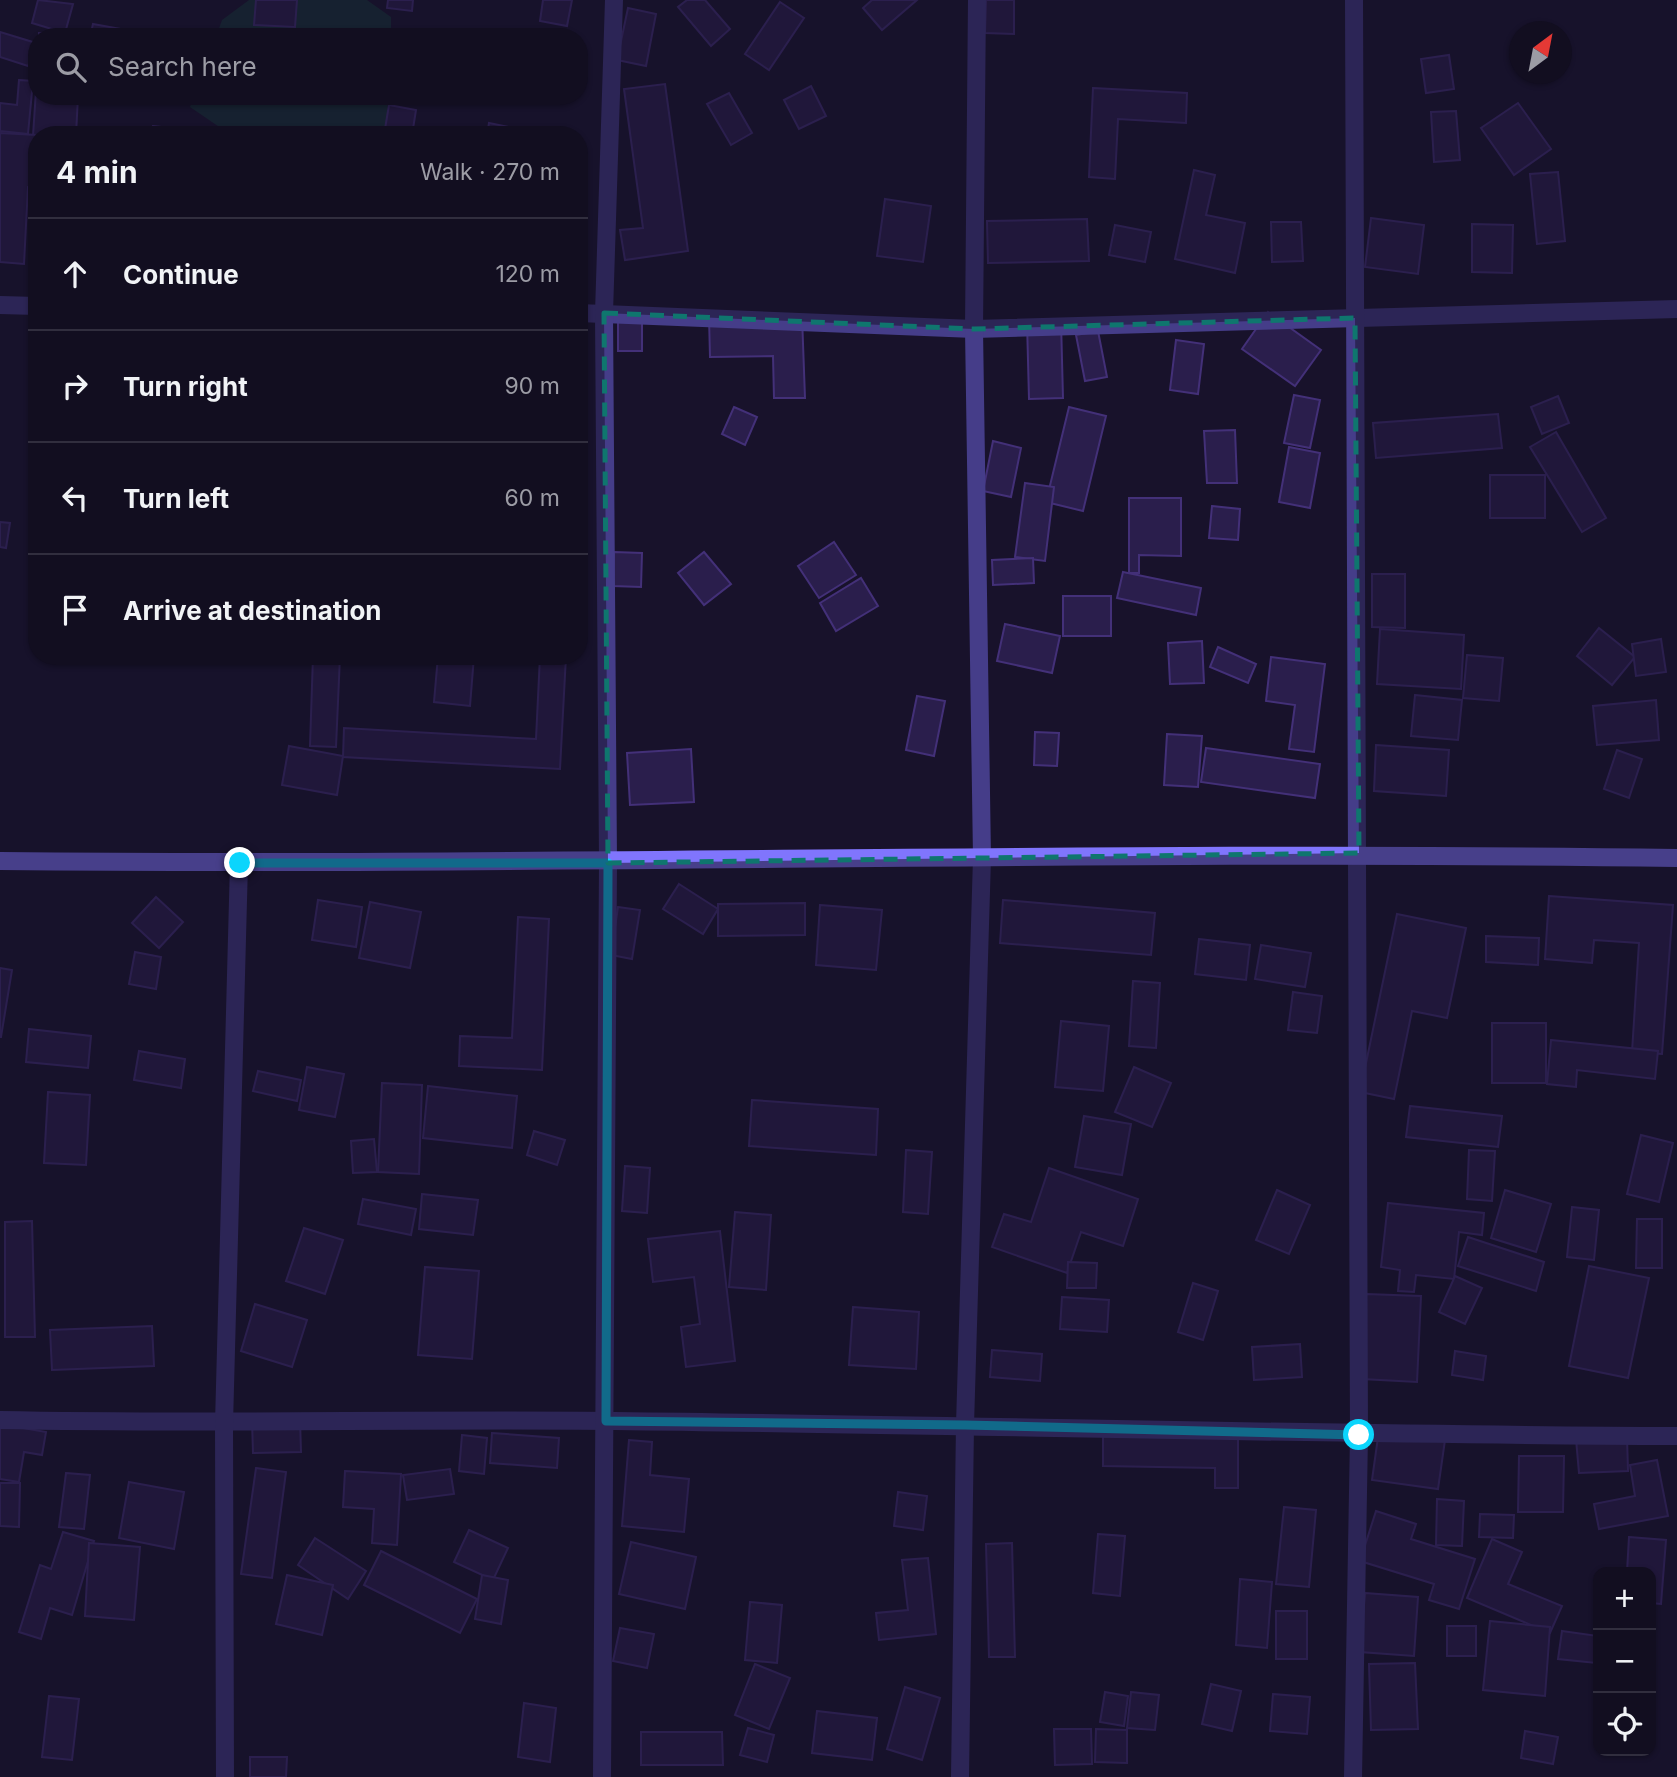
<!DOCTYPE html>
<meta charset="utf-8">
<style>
body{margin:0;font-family:Inter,sans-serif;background:#1f1c2d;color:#f1f3f6}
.controls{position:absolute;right:21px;bottom:21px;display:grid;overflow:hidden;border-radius:14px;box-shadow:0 2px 5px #0004}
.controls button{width:63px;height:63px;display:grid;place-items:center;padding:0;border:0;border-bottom:2px solid #312e3e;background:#120e20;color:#f1f3f6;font:35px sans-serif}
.compass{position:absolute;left:1509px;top:21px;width:63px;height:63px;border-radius:50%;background:#120e20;box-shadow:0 2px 5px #0004;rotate:32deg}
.stop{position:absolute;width:21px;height:21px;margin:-16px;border:5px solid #0bd5fc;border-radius:50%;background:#fff}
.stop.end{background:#0bd5fc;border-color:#fff;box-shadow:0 2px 7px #0008}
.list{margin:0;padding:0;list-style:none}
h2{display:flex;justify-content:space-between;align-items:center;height:91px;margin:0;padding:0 28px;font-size:30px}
h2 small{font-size:23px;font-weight:400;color:#9c9ca5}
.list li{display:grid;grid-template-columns:46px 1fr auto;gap:21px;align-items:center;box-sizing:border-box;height:112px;padding:0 28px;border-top:2px solid #312e3e}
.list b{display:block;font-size:26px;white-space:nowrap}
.list em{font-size:23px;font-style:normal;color:#9c9ca5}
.icon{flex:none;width:38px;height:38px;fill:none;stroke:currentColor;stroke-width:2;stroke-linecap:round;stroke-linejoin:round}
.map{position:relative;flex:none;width:1677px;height:1777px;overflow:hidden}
.search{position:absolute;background:#120e20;box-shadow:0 2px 5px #0004;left:28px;top:28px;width:560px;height:77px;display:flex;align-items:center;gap:18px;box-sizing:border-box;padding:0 24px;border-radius:28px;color:#9c9ca5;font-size:26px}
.panel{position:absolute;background:#120e20;box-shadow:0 2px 5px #0004;left:28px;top:126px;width:560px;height:539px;border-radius:28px}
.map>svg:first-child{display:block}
.green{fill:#153435}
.building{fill:#2a1e4c;stroke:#433078;stroke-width:2}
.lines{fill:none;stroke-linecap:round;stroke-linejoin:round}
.street{stroke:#453d89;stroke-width:18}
.secondary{stroke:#8075fd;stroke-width:18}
.route{stroke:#0bd5fc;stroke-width:9}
.marked{fill:none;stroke:#0f766e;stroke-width:5;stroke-dasharray:14 9;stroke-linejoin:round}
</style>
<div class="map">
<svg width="1677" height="1777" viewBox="0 0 1677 1777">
<rect width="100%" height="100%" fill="#18122b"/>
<g class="green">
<polygon points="249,0 367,0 391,17 391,37 216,37 222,20"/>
<polygon points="194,96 388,96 387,135 231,135 190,107"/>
</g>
<g class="building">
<polygon points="38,0 73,4 65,33 32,23"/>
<polygon points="256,0 297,0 295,27 254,25"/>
<polygon points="388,0 413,0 412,11 387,8"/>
<polygon points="543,0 572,0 567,26 540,21"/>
<polygon points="687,0 705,0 730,29 711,46 678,7"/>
<polygon points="872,0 917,0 882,30 863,8"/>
<polygon points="986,0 1014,0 1014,34 985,33"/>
<polygon points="780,2 804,18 769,70 745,54"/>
<polygon points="628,8 656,14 646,66 617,60"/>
<polygon points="93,24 165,37 90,37"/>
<polygon points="0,32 36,43 28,66 0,57"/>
<polygon points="39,33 81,36 81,37 39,37"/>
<polygon points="1449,55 1454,89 1426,93 1421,59"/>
<polygon points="37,75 37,96 78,96 76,135 33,136"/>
<polygon points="19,80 33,81 28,134 0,131 0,103 17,105"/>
<polygon points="665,84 688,251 625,260 620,230 643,228 624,89"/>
<polygon points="811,86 826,116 799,129 784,100"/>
<polygon points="1093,88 1187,93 1186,123 1118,119 1115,179 1089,177"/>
<polygon points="729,93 752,133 731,145 707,104"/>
<polygon points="1518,103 1551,149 1514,175 1481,128"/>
<polygon points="389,105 416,110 412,135 384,135"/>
<polygon points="1456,111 1460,160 1434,162 1431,112"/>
<polygon points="489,123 523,130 522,135 487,135"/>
<polygon points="153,126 195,131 195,135 152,135"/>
<polygon points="0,133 37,135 37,188 28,187 24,264 0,262"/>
<polygon points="1194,170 1215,175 1206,215 1245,223 1235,273 1175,259"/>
<polygon points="1558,172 1565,241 1537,244 1530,174"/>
<polygon points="885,199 931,206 923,262 877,256"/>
<polygon points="1371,218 1424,225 1418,274 1365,267"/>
<polygon points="1087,219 1089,261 988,263 987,221"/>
<polygon points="1271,222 1301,222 1303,261 1272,262"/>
<polygon points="1472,224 1513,225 1512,273 1472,272"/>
<polygon points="1115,225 1151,232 1145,262 1109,255"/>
<polygon points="1268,312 1321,350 1295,386 1242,349"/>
<polygon points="802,316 805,398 774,398 773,356 710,357 709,317"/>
<rect x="618" y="318" width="24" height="33"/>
<polygon points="1061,321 1063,398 1029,399 1027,322"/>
<polygon points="1098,331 1107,377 1085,381 1076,335"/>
<polygon points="1176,340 1204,344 1198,394 1170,390"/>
<polygon points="1294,395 1320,400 1310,448 1284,443"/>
<polygon points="1558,396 1569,423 1542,434 1531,407"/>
<polygon points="734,407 757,417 745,445 722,434"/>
<polygon points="1069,407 1106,416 1083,511 1046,502"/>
<polygon points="1498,414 1502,448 1376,458 1373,423"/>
<polygon points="1235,430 1237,483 1207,483 1204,431"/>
<polygon points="1556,432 1606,518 1582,532 1530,447"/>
<polygon points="993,441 1021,448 1011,497 983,491"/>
<polygon points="1289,447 1320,453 1310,508 1279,502"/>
<rect x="1490" y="475" width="55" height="43"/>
<polygon points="1025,483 1054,487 1045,561 1015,557"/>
<polygon points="1129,498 1181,498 1181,556 1139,555 1139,573 1129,573"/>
<polygon points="1212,506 1240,509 1238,540 1209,538"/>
<polygon points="0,522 10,523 6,548 0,547"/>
<polygon points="834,542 856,575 819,598 798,566"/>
<polygon points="614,552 642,553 641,587 613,586"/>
<polygon points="704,552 731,584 704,605 678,573"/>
<polygon points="1033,558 1034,583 993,585 992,560"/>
<polygon points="1123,572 1201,588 1196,615 1117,598"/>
<polygon points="1372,574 1405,574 1405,628 1372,627"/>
<polygon points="861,578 878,606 836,631 820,603"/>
<rect x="1063" y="596" width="48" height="40"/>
<polygon points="1005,624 1060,636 1052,673 997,661"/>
<polygon points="1599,628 1635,657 1612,685 1577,656"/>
<polygon points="1380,629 1464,635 1461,689 1377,684"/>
<polygon points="1661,639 1666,672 1636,676 1632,644"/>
<polygon points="1202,641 1204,683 1170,684 1168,643"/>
<polygon points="1218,647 1256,664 1248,683 1210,667"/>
<polygon points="1467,655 1503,658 1499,701 1463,698"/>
<polygon points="313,656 340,656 336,747 310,746"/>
<polygon points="438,656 474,656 470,706 434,702"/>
<polygon points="540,656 566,656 560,769 343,757 344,728 536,739"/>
<polygon points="1271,657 1325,664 1314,752 1289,749 1295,705 1266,701"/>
<polygon points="1415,695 1462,700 1458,740 1411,736"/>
<polygon points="917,696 945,701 934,756 906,750"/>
<polygon points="1656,700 1659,740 1597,745 1593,706"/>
<polygon points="1035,732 1059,733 1057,766 1034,765"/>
<polygon points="1167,734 1202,736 1198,787 1164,785"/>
<polygon points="1376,745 1449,750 1446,796 1374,791"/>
<polygon points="289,746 343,756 337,795 282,785"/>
<polygon points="1206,748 1320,764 1315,798 1201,782"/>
<polygon points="691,749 694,802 630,805 627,753"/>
<polygon points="1617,750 1642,759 1629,798 1604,789"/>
<polygon points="679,884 718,909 703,934 663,909"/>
<polygon points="1549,896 1673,905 1662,1054 1632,1052 1639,943 1594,940 1592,963 1545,959"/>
<polygon points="156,897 183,922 159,948 132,923"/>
<polygon points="318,900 362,907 356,947 312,940"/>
<polygon points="1003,900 1155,913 1151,955 1000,943"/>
<polygon points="370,902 421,912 410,968 359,958"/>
<polygon points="805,903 805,935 718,936 718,904"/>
<polygon points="820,905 882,910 876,970 816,965"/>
<polygon points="618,907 640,910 632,959 611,955"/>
<polygon points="1397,914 1466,928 1447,1018 1412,1011 1394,1099 1360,1092"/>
<polygon points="518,917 549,919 542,1070 459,1066 460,1036 512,1038"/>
<polygon points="1486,936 1539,938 1538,965 1486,962"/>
<polygon points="1199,939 1250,945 1246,980 1195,974"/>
<polygon points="1261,945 1311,953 1305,987 1255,979"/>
<polygon points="135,952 161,957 156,989 129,984"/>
<polygon points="0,968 12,970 1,1037 0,1037"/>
<polygon points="1133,981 1160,983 1156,1048 1129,1046"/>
<polygon points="1293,992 1322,996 1317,1033 1288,1030"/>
<polygon points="1061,1021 1109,1026 1103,1091 1055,1087"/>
<rect x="1492" y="1023" width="54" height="60"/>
<polygon points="29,1029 91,1036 88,1068 26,1062"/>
<polygon points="1551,1040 1658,1051 1655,1079 1577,1070 1576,1087 1547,1084"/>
<polygon points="139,1051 185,1059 181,1088 134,1080"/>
<polygon points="307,1067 344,1074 335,1117 299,1110"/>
<polygon points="1134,1067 1171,1083 1152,1127 1115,1112"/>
<polygon points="258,1071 301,1080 297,1101 253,1091"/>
<polygon points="382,1083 422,1085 419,1174 378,1172"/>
<polygon points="428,1086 517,1096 512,1148 423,1138"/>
<polygon points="48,1092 90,1095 86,1165 44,1163"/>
<polygon points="752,1100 878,1109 876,1155 749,1146"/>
<polygon points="1410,1106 1502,1116 1498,1147 1406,1137"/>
<polygon points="1084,1116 1131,1124 1122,1175 1075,1167"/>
<polygon points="534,1131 565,1140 557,1165 527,1155"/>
<polygon points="1641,1135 1673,1143 1659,1202 1627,1194"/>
<polygon points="374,1139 377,1172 353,1173 351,1141"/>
<polygon points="906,1150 932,1152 928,1214 903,1212"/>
<polygon points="1469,1150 1495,1151 1492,1201 1467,1199"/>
<polygon points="625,1166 650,1168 647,1213 622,1211"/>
<polygon points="1049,1168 1138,1199 1123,1246 1081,1232 1067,1273 992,1247 1004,1214 1031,1222"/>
<polygon points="1277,1190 1310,1205 1289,1254 1256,1240"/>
<polygon points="1505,1190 1551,1204 1536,1252 1491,1238"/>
<polygon points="422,1194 478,1200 473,1235 419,1229"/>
<polygon points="363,1199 416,1209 411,1235 358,1224"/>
<polygon points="1388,1203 1484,1213 1482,1235 1459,1232 1454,1279 1416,1275 1414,1292 1398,1291 1400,1270 1381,1267"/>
<polygon points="1572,1207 1599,1210 1594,1260 1567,1257"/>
<polygon points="735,1212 771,1215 766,1290 729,1287"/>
<polygon points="1637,1219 1662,1219 1662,1268 1636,1268"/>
<polygon points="32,1221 35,1337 5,1337 5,1222"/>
<polygon points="304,1228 343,1240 325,1294 286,1281"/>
<polygon points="720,1231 735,1361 686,1367 681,1327 700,1324 694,1277 653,1282 648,1239"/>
<polygon points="1468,1237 1544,1262 1536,1291 1458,1266"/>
<polygon points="1068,1262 1097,1263 1096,1288 1067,1288"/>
<polygon points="1589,1266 1649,1278 1628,1378 1569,1366"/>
<polygon points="425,1267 479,1271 472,1359 418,1355"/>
<polygon points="1455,1276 1482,1288 1465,1324 1439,1312"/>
<polygon points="1193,1283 1218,1291 1203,1340 1178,1332"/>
<polygon points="1366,1294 1421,1296 1417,1382 1362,1379"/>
<polygon points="1062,1297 1109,1300 1107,1332 1060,1329"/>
<polygon points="255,1304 307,1320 292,1367 241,1351"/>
<polygon points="853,1307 919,1312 916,1369 849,1365"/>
<polygon points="152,1326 154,1366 52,1370 50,1330"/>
<polygon points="1300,1344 1302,1377 1254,1380 1252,1347"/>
<polygon points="992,1350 1042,1354 1040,1381 990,1377"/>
<polygon points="1455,1351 1486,1356 1483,1380 1452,1375"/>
<polygon points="300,1420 301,1452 253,1453 252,1421"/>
<polygon points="0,1424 46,1432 42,1455 24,1452 19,1482 0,1479"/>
<polygon points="1379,1430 1445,1440 1438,1489 1372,1480"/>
<polygon points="492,1433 559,1438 557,1468 490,1463"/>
<polygon points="462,1435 487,1438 484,1474 459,1471"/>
<polygon points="1103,1436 1238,1438 1238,1488 1215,1488 1215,1468 1103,1466"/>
<polygon points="1627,1437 1628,1471 1579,1473 1576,1439"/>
<polygon points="629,1440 652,1442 650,1475 689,1479 684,1532 622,1526"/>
<polygon points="1519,1456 1564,1456 1563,1512 1518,1512"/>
<polygon points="1657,1460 1668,1516 1599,1529 1594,1504 1635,1496 1630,1465"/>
<polygon points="256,1468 286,1472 272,1578 241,1574"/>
<polygon points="450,1469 454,1494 407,1500 403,1475"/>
<polygon points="345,1471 401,1474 397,1545 372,1543 374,1509 343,1507"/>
<polygon points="66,1473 90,1475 84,1529 59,1527"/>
<polygon points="129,1482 184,1492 174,1549 119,1538"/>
<polygon points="0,1483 20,1483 19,1527 0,1526"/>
<polygon points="898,1492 927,1496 923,1530 894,1526"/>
<polygon points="1437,1499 1464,1501 1462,1546 1436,1545"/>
<polygon points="1284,1507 1316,1510 1309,1587 1276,1584"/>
<polygon points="1376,1511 1416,1524 1411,1539 1475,1559 1459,1609 1429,1600 1434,1584 1360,1561"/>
<polygon points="1480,1514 1514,1515 1513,1538 1479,1537"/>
<polygon points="469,1530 508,1548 493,1580 454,1562"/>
<polygon points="63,1532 94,1541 72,1615 50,1608 41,1639 19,1632 40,1565 51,1569"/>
<polygon points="1098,1534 1125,1536 1120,1596 1093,1593"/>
<polygon points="1629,1537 1666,1540 1661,1604 1651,1603 1651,1572 1627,1572"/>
<polygon points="315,1538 366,1571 348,1599 298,1565"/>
<polygon points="1492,1539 1522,1552 1508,1584 1562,1606 1550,1633 1467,1598"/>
<polygon points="631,1542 696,1557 685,1609 619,1594"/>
<polygon points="89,1543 140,1547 134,1620 85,1616"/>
<polygon points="1012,1543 1015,1657 989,1657 986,1544"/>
<polygon points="381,1551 477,1599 460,1633 364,1585"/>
<polygon points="928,1558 936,1634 879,1640 876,1613 908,1610 902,1560"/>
<polygon points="287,1575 333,1585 322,1635 276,1624"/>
<polygon points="482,1575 508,1580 501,1624 475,1619"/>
<polygon points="1240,1579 1272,1582 1267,1648 1236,1645"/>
<polygon points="1365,1593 1418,1597 1414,1656 1360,1652"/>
<polygon points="750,1602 782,1605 777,1663 745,1660"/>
<rect x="1276" y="1611" width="31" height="48"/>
<polygon points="1490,1621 1550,1627 1545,1696 1483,1690"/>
<rect x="1447" y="1626" width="29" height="30"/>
<polygon points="620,1628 654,1634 647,1668 613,1661"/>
<polygon points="1562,1631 1598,1636 1596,1663 1558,1659"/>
<polygon points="1415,1663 1418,1729 1371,1730 1369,1664"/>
<polygon points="755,1664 790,1678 769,1729 735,1715"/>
<polygon points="1211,1684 1241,1691 1232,1731 1202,1724"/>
<polygon points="905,1687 940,1698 922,1760 887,1749"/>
<polygon points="1105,1692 1128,1696 1124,1726 1100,1722"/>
<polygon points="1131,1692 1159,1695 1155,1730 1127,1728"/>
<polygon points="1273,1694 1310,1697 1307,1734 1270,1731"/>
<polygon points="49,1696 79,1699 72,1760 42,1757"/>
<polygon points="524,1703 556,1708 550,1762 518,1757"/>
<polygon points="817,1711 877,1718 872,1760 812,1753"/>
<polygon points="748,1728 774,1735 767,1762 740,1755"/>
<polygon points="1054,1729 1091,1729 1092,1764 1055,1765"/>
<polygon points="1096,1729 1127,1730 1127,1763 1095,1762"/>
<polygon points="1525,1731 1558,1737 1553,1764 1521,1758"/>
<polygon points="641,1732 722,1732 723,1765 641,1765"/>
<polygon points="250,1757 287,1757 286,1777 250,1777"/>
</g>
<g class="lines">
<g class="street">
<polyline points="0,305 37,306"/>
<polyline points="579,313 974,329 1677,309"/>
<path d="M0 1420C205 1424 410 1419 615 1421 969 1425 1323 1435 1677 1436"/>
<polyline points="225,1777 224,1424 239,863"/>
<polyline points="602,1777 608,863 604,313 614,0"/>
<polyline points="960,1777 965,1425 982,858 974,329 977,0"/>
<polyline points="1353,1777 1359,1435 1354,0"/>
</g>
<path class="secondary" d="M0 861C559 866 1118 850 1677 858"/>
</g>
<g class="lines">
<polyline class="route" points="240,863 608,863 606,1421 965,1425 1359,1435"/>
</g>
<path d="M0 0H1677V1777H0ZM604 313 974 329 1355 318 1359 853 608 863Z" fill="#18122b" fill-opacity=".55" fill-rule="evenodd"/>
<path class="marked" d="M604 313 974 329 1355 318 1359 853 608 863Z"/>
</svg>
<div class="controls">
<button>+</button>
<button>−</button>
<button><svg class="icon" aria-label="locate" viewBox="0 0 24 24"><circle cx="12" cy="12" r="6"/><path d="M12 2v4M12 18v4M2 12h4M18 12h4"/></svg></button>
</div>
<svg class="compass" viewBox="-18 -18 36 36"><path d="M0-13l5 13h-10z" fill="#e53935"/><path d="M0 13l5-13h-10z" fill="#9c9ca5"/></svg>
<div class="stop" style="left:1359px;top:1435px"></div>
<div class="stop end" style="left:240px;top:863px"></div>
<div class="search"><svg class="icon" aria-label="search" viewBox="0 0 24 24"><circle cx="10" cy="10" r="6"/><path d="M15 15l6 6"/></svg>Search here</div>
<section class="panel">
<h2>4 min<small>Walk · 270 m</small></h2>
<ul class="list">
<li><svg class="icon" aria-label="ahead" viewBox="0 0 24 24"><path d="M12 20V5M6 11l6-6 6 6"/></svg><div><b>Continue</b></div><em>120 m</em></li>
<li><svg class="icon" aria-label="right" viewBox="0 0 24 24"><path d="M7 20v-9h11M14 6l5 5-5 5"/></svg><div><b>Turn right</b></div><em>90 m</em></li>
<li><svg class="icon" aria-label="left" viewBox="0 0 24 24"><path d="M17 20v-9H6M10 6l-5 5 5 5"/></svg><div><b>Turn left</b></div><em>60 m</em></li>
<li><svg class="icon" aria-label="arrive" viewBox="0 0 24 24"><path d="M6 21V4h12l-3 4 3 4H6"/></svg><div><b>Arrive at destination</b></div></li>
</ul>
</section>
</div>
